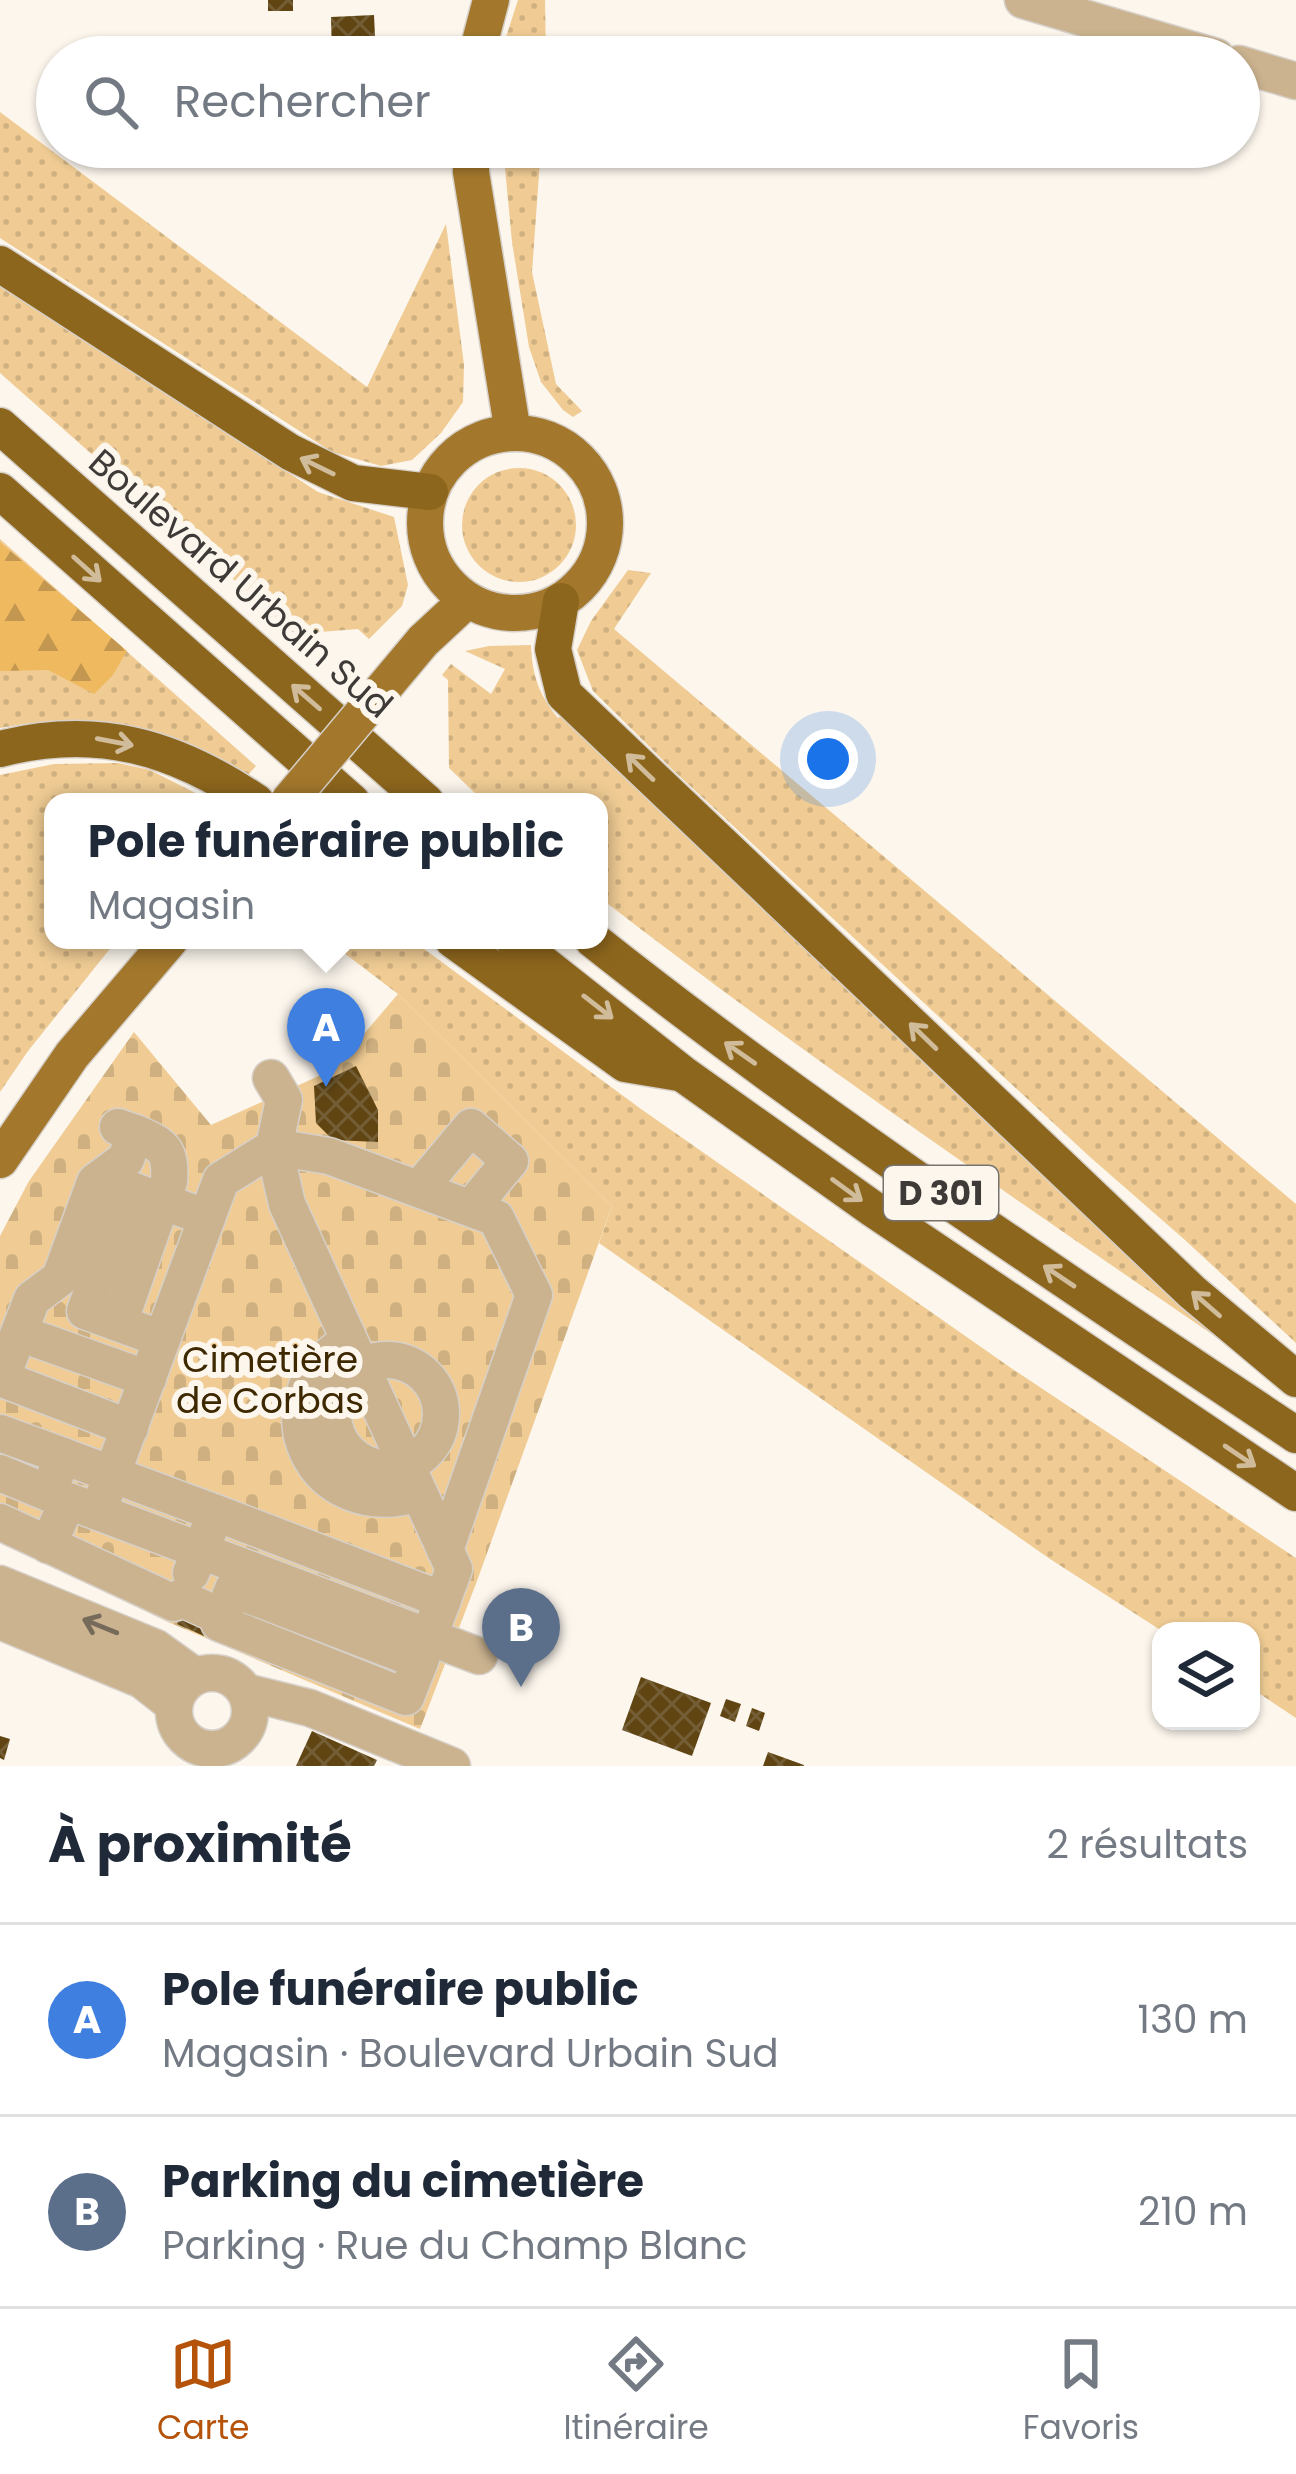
<!DOCTYPE html>
<html lang="fr">
<meta charset="utf-8">
<style>
body{margin:0;font-family:Poppins,sans-serif;background:#f2f2f3;color:#1f2937}
.controls{position:absolute;right:36px;bottom:36px;display:grid;overflow:hidden;border-radius:24px;box-shadow:0 3px 9px #0004}
.controls button{width:108px;height:108px;display:grid;place-items:center;padding:0;border:0;border-bottom:3px solid #e0e1e3;background:#fff;color:#1f2937;font:60px sans-serif}
.you{position:absolute;left:828px;top:759px;width:42px;height:42px;margin:-30px;border:9px solid #fff;border-radius:50%;background:#1a73e8;box-shadow:0 0 0 18px #1a73e833}
.badge{display:grid;place-items:center;width:78px;height:78px;border-radius:50%;background:#b45309;color:#fff;font-size:39px;font-weight:700}
.pin{position:absolute;translate:-50% -99px;filter:drop-shadow(0 3px 6px #0008)}
.pin::after{content:'';position:absolute;top:63px;width:42px;height:36px;background:inherit;clip-path:polygon(0 0,100% 0,50% 100%)}
.popup{position:absolute;left:44px;top:793px;width:564px;height:156px;box-sizing:border-box;display:grid;place-content:center;border-radius:24px;background:#fff;filter:drop-shadow(0 3px 9px #0005);font-size:39px;white-space:nowrap;color:#747a83}
.popup b{font-size:45px;color:#1f2937}
.popup::after{content:'';position:absolute;left:50%;top:100%;margin-left:-24px;border:24px solid transparent;border-top-color:#fff}
.list{margin:0;padding:0;list-style:none}
h2{display:flex;justify-content:space-between;align-items:center;height:156px;margin:0;padding:0 48px;font-size:51px}
h2 small{font-size:39px;font-weight:400;color:#747a83}
.list li{display:grid;grid-template-columns:78px 1fr auto;gap:36px;align-items:center;box-sizing:border-box;height:192px;padding:0 48px;border-top:3px solid #e0e1e3}
.list b{display:block;font-size:45px;white-space:nowrap}
.list p{margin:0;font-size:39px;white-space:nowrap;color:#747a83}
.list em{font-size:39px;font-style:normal;color:#747a83}
.icon{flex:none;width:66px;height:66px;fill:none;stroke:currentColor;stroke-width:2;stroke-linecap:round;stroke-linejoin:round}
.map{position:relative;flex:none;width:1296px;height:1766px;overflow:hidden}
.search{position:absolute;background:#fff;box-shadow:0 3px 9px #0004;left:36px;right:36px;top:36px;height:132px;display:flex;align-items:center;gap:30px;box-sizing:border-box;padding:0 42px;border-radius:66px;color:#747a83;font-size:45px}
.sheet{height:540px;background:#fff}
nav{display:flex;justify-content:space-around;align-items:center;box-sizing:border-box;height:168px;border-top:3px solid #e0e1e3;background:#fff;font-size:33px;color:#747a83}
nav a{display:grid;justify-items:center;gap:6px}
nav .on{color:#b45309}
.map>svg:first-child{display:block}
.grass{fill:url(#grass-dots)}
.forest{fill:url(#forest-firs)}
.cemetery{fill:url(#cemetery-stones)}
.building{fill:url(#building-cross-hatch)}
.lines{fill:none;stroke-linecap:round;stroke-linejoin:round}
.minor-casing{stroke:#d6d0c9;stroke-width:39}
.major-casing{stroke:#d6d0c9;stroke-width:39}
.highway-casing{stroke:#d6d0c9;stroke-width:39}
.minor{stroke:#cbb38f;stroke-width:36}
.major{stroke:#a3782c;stroke-width:36}
.highway{stroke:#8d661d;stroke-width:36}
.major-bridge-casing{stroke:#d6d0c9;stroke-width:39;stroke-linecap:butt}
.major-bridge{stroke:#a3782c;stroke-width:36}
.oneway{stroke:#d0bc9a}
.oneway2{stroke:#766a5a}
.labels{text-anchor:middle;stroke-width:12;stroke-linejoin:round;paint-order:stroke}
.shield{fill:#fcf6ed;stroke:#76726e;stroke-width:3}
.shield-label{font-size:33px;font-weight:bold;fill:#3d3a37}
.street-label{font-size:36px;fill:#3d3a37;stroke:#fcf6ed}
.park-label{font-size:36px;fill:#3d2800;stroke:#fcf6ed}
</style>
<div class="map">
<svg width="1296" height="1766" viewBox="0 0 1296 1766">
<defs>
<pattern id="grass-dots" width="8" height="8" patternUnits="userSpaceOnUse" patternTransform="scale(3)"><rect width="8" height="8" fill="#f0cc94"/><path d="M2 2h.1M6 6h.1" fill="none" stroke="#cfb080" stroke-width="1.8" stroke-linecap="round"/></pattern>
<pattern id="forest-firs" width="22" height="20" patternUnits="userSpaceOnUse" patternTransform="scale(3)"><rect width="22" height="20" fill="#efb95f"/><path d="M5 1l3.5 6h-7zM16 11l3.5 6h-7z" fill="#c3974f"/></pattern>
<pattern id="cemetery-stones" width="16" height="16" patternUnits="userSpaceOnUse" patternTransform="scale(3)"><rect width="16" height="16" fill="#f0cc94"/><path d="M2 7V4a2 2 0 0 1 4 0v3zM10 15v-3a2 2 0 0 1 4 0v3z" fill="#cfb080"/></pattern>
<pattern id="building-cross-hatch" width="8" height="8" patternUnits="userSpaceOnUse" patternTransform="scale(3)"><rect width="8" height="8" fill="#604513"/><path d="M0 0l8 8M0 8l8-8" fill="none" stroke="#745e36"/></pattern>
</defs>
<rect width="100%" height="100%" fill="#fcf6ed"/>
<g class="grass">
<polygon points="518,0 545,0 546,57 504,57 506,37"/>
<polygon points="0,112 367,387 446,224 464,365 463,402 441,433 412,460 381,466 332,452 0,238"/>
<polygon points="503,147 541,147 532,272 556,384 582,411 573,417 563,410 541,382 529,347 512,242"/>
<polygon points="0,284 318,492 394,517 408,585 402,606 369,639 358,629 295,634 0,373"/>
<circle cx="519" cy="525" r="57"/>
<path d="M0 539 256 766 246 777C221 764 196 749 169 738 116 716 55 718 0 728Z"/>
<polygon points="628,570 651,573 614,629 1296,1204 1296,1343 1185,1240 1090,1157 674,771 593,691 577,650 591,621"/>
<path d="M531 645C532 675 539 695 558 718L565 714 1229 1346C1017 1200 803 1055 599 897V802H484L449 768 448 680 442 675 451 664 491 694 505 669 465 651 489 646Z"/>
<polygon points="118,763 150,770 213,802 53,802 53,940 117,940 28,1051 0,1092 0,775 54,764"/>
<polygon points="327,940 412,940 641,1109 1011,1368 1296,1558 1296,1718 1251,1688 1251,1631 1162,1631 1050,1559 599,1243 612,1206 398,994"/>
</g>
<polygon class="forest" points="0,542 127,651 113,675 94,694 48,670 0,671"/>
<polygon class="cemetery" points="398,994 612,1206 477,1581 420,1729 168,1622 0,1541 0,1236 29,1181 134,1032 211,1125 334,1069"/>
<g class="building">
<rect x="268" y="0" width="25" height="11"/>
<polygon points="374,15 376,57 332,57 331,17"/>
<polygon points="356,1066 378,1110 378,1142 333,1140 316,1123 314,1086"/>
<polygon points="184,1609 210,1620 204,1636 177,1624"/>
<polygon points="641,1677 711,1703 692,1756 622,1730"/>
<polygon points="726,1699 741,1704 735,1722 720,1716"/>
<polygon points="752,1708 765,1713 759,1731 746,1726"/>
<polygon points="312,1731 377,1760 374,1766 296,1766"/>
<polygon points="0,1736 10,1739 4,1760 0,1758"/>
<polygon points="768,1752 804,1765 804,1766 763,1766"/>
</g>
<g class="lines">
<g class="minor-casing">
<g id="minor">
<polyline points="1023,0 1216,57"/>
<polyline points="1239,64 1296,81"/>
<polyline points="271,1078 284,1100 274,1147 287,1204 454,1569 429,1637 479,1656"/>
<polyline points="419,1189 471,1127 510,1161 471,1208"/>
<path d="M119 1323 169 1181C171 1150 164 1145 135 1133"/>
<polyline points="19,1333 148,1379"/>
<polyline points="162,1339 85,1311 129,1189 207,1218"/>
<path d="M349 1341C253 1399 311 1527 419 1493"/>
<circle cx="387" cy="1414" r="54"/>
<polyline points="0,1378 130,1428"/>
<polyline points="1,1379 32,1299 60,1278 95,1182 126,1159 135,1133 118,1127"/>
<polyline points="0,1433 63,1456 48,1493 0,1473"/>
<polyline points="63,1456 216,1513 191,1573"/>
<polyline points="216,1513 443,1600"/>
<polyline points="0,1522 174,1603 180,1598 222,1617 233,1589 420,1661 429,1637 98,1512"/>
<polyline points="48,1545 68,1501 98,1512 221,1180 274,1147 329,1156 496,1218 534,1295 445,1550"/>
<polyline points="0,1584 156,1648 195,1676"/>
<polyline points="222,1617 219,1623 406,1697 420,1661"/>
<polyline points="0,1621 142,1680 174,1705"/>
<circle cx="212" cy="1711" r="38"/>
<polyline points="246,1692 310,1708 452,1766"/>
</g>
</g>
<g class="major-casing">
<g id="major">
<polyline points="476,57 491,0"/>
<polyline points="471,147 471,172 513,433"/>
<circle cx="515" cy="523" r="90"/>
<polyline points="423,641 467,600"/>
<polyline points="0,1160 72,1055 170,940"/>
</g>
</g>
<g class="highway-casing">
<g id="highway">
<polyline points="0,264 290,452 353,483 430,492"/>
<polyline points="0,426 426,802"/>
<polyline points="0,491 352,802"/>
<polyline points="561,601 553,649 564,694 1192,1292 1296,1379"/>
<path d="M0 749C97 724 175 747 256 802"/>
<polyline points="453,940 625,1064 679,1073"/>
<polyline points="513,940 683,1074 873,1209 1296,1493"/>
<path d="M593 940C817 1118 1058 1276 1296 1435"/>
</g>
</g>
<use href="#minor" class="minor"/>
<use href="#major" class="major"/>
<use href="#highway" class="highway"/>
<g class="major-bridge-casing">
<polyline id="major-bridge" points="288,802 423,641"/>
</g>
<use href="#major-bridge" class="major-bridge"/>
</g>
<defs><path id="oneway-shaft" d="M-6 0H5M1.5-3L5.5 0L1.5 3" fill="none" stroke-width="1.6" stroke-linecap="round" stroke-linejoin="round" transform="scale(3)"/></defs>
<g class="oneway">
<use href="#oneway-shaft" transform="translate(317 466) rotate(-154)"/>
<use href="#oneway-shaft" transform="translate(87 569) rotate(42)"/>
<use href="#oneway-shaft" transform="translate(306 697) rotate(-139)"/>
<use href="#oneway-shaft" transform="translate(115 742) rotate(11)"/>
<use href="#oneway-shaft" transform="translate(640 767) rotate(-136)"/>
<use href="#oneway-shaft" transform="translate(598 1007) rotate(38)"/>
<use href="#oneway-shaft" transform="translate(923 1036) rotate(-136)"/>
<use href="#oneway-shaft" transform="translate(740 1053) rotate(-145)"/>
<use href="#oneway-shaft" transform="translate(847 1190) rotate(36)"/>
<use href="#oneway-shaft" transform="translate(1059 1276) rotate(-146)"/>
<use href="#oneway-shaft" transform="translate(1206 1304) rotate(-139)"/>
<use href="#oneway-shaft" transform="translate(1240 1456) rotate(34)"/>
</g>
<use class="oneway2" href="#oneway-shaft" transform="translate(100 1626) rotate(-158)"/>
<g class="labels">
<rect class="shield" x="884" y="1166" width="114" height="54" rx="9"/>
<g class="shield-label">
<text x="941" y="1205">D 301</text>
</g>
<g class="street-label">
<text transform="translate(241 583) rotate(41)" y="13">Boulevard Urbain Sud</text>
</g>
<g class="park-label">
<text x="270" y="1372">Cimetière<tspan x="270" dy="41">de Corbas</tspan></text>
</g>
</g>
</svg>
<div class="controls">
<button><svg class="icon" aria-label="layers" viewBox="0 0 24 24"><path d="M12 4l9 5-9 5-9-5zM3 14l9 5 9-5"/></svg></button>
</div>
<div class="you"></div>
<div class="pin badge" style="left:326px;top:1087px;background:#3f7fe0">A</div>
<div class="popup"><b>Pole funéraire public</b>Magasin</div>
<div class="pin badge" style="left:521px;top:1687px;background:#5c6f8a">B</div>
<div class="search"><svg class="icon" aria-label="search" viewBox="0 0 24 24"><circle cx="10" cy="10" r="6"/><path d="M15 15l6 6"/></svg>Rechercher</div>
</div>
<section class="sheet">
<h2>À proximité<small>2 résultats</small></h2>
<ul class="list">
<li><span class="badge" style="background:#3f7fe0">A</span><div><b>Pole funéraire public</b><p>Magasin · Boulevard Urbain Sud</p></div><em>130 m</em></li>
<li><span class="badge" style="background:#5c6f8a">B</span><div><b>Parking du cimetière</b><p>Parking · Rue du Champ Blanc</p></div><em>210 m</em></li>
</ul>
</section>
<nav>
<a class="on"><svg class="icon" aria-label="map" viewBox="0 0 24 24"><path d="M3 6l6-2 6 2 6-2v14l-6 2-6-2-6 2zM9 4v14M15 6v14"/></svg>Carte</a>
<a><svg class="icon" aria-label="directions" viewBox="0 0 24 24"><path d="M12 3l9 9-9 9-9-9zM9 14v-3h6M13 9l2 2-2 2"/></svg>Itinéraire</a>
<a><svg class="icon" aria-label="saved" viewBox="0 0 24 24"><path d="M7 4h10v16l-5-4-5 4z"/></svg>Favoris</a>
</nav>
